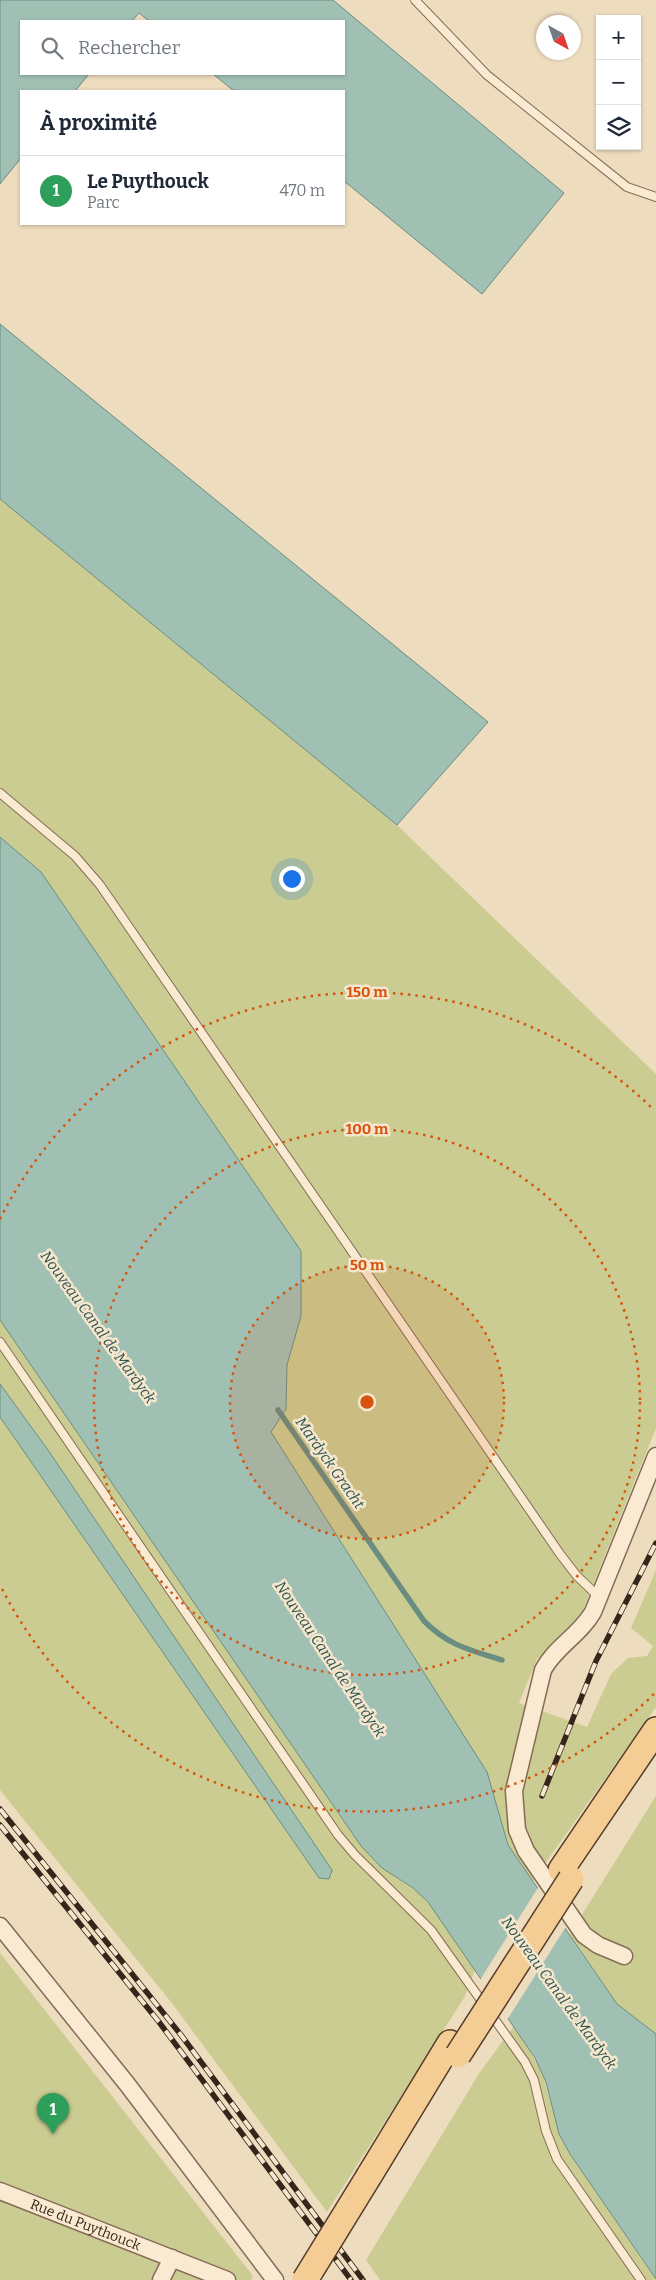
<!DOCTYPE html>
<html lang="fr">
<meta charset="utf-8">
<style>
body{margin:0;font-family:Bitter,serif;background:#f6f6f7;color:#1f2937}
.controls{position:absolute;right:15px;top:15px;display:grid;overflow:hidden;border-radius:0px;box-shadow:0 1px 4px #0004}
.controls button{width:45px;height:45px;display:grid;place-items:center;padding:0;border:0;border-bottom:1px solid #e0e1e3;background:#fff;color:#1f2937;font:25px sans-serif}
.compass{position:absolute;left:536px;top:15px;width:45px;height:45px;border-radius:50%;background:#fff;box-shadow:0 1px 4px #0004;rotate:140deg}
.you{position:absolute;left:291px;top:878px;width:18px;height:18px;margin:-12px;border:4px solid #fff;border-radius:50%;background:#1a73e8;box-shadow:0 0 0 8px #1a73e833}
.badge{display:grid;place-items:center;width:32px;height:32px;border-radius:50%;background:#db2777;color:#fff;font-size:16px;font-weight:700}
.pin{position:absolute;translate:-50% -41px;filter:drop-shadow(0 1px 2px #0008)}
.pin::after{content:'';position:absolute;top:26px;width:18px;height:15px;background:inherit;clip-path:polygon(0 0,100% 0,50% 100%)}
.list{margin:0;padding:0;list-style:none}
h2{display:flex;justify-content:space-between;align-items:center;height:65px;margin:0;padding:0 20px;font-size:21px}
h2 small{font-size:16px;font-weight:400;color:#747a83}
.list li{display:grid;grid-template-columns:32px 1fr auto;gap:15px;align-items:center;box-sizing:border-box;height:70px;padding:0 20px;border-top:1px solid #e0e1e3}
.list b{display:block;font-size:19px;white-space:nowrap}
.list p{margin:0;font-size:16px;white-space:nowrap;color:#747a83}
.list em{font-size:16px;font-style:normal;color:#747a83}
.icon{flex:none;width:28px;height:28px;fill:none;stroke:currentColor;stroke-width:2;stroke-linecap:round;stroke-linejoin:round}
.map{position:relative;flex:none;width:656px;height:2280px;overflow:hidden}
.search{position:absolute;background:#fff;box-shadow:0 1px 4px #0004;left:20px;top:20px;width:325px;height:55px;display:flex;align-items:center;gap:12px;box-sizing:border-box;padding:0 18px;border-radius:0px;color:#747a83;font-size:19px}
.panel{position:absolute;background:#fff;box-shadow:0 1px 4px #0004;left:20px;top:90px;width:325px;height:135px;border-radius:0px}
.map>svg:first-child{display:block}
.green{fill:#cacc92}
.water{fill:#a1c0b4;stroke:#698d81}
.pier{fill:#eedcbe}
.lines{fill:none;stroke-linecap:round;stroke-linejoin:round}
.stream{stroke:#698d81;stroke-width:5.5}
.lane-casing{stroke:#866c57;stroke-width:10}
.street-casing{stroke:#866c57;stroke-width:19}
.primary-casing{stroke:#543b2b;stroke-width:28}
.lane{stroke:#f9ead1;stroke-width:8}
.street{stroke:#f9ead1;stroke-width:16}
.primary{stroke:#f3cd94;stroke-width:25}
.rail-casing{stroke:#35261b;stroke-width:5.5}
.rail{stroke:#f6e6cd;stroke-width:4;stroke-dasharray:11;stroke-linecap:butt}
.primary-bridge-casing{stroke:#543b2b;stroke-width:28;stroke-linecap:butt}
.primary-bridge{stroke:#f3cd94;stroke-width:25}
.ring{fill:none;stroke:#d6540e;stroke-width:2.5;stroke-dasharray:2.5 5}
.labels{text-anchor:middle;stroke-width:5;stroke-linejoin:round;paint-order:stroke}
.street-label{font-size:14px;fill:#35261b;stroke:#f6e6cd}
.water-label{font-size:15px;font-style:italic;fill:#2a564f;stroke:#f6e6cd}
.centre{fill:#d6540e;stroke:#f6e6cd;stroke-width:2.5}
.ring-label{font-size:15px;text-anchor:middle;font-weight:bold;fill:#d6540e;stroke:#f6e6cd;stroke-width:5;stroke-linejoin:round;paint-order:stroke}
</style>
<div class="map">
<svg width="656" height="2280" viewBox="0 0 656 2280">
<rect width="100%" height="100%" fill="#eedcbe"/>
<g class="green">
<polygon points="0,499 397,825 656,1074 656,1428 578,1622 537,1659 519,1703 587,1727 611,1674 628,1658 647,1656 653,1646 631,1628 656,1570 656,1707 532,1882 508,1845 487,1772 271,1432 286,1409 287,1365 301,1316 301,1251 41,872 0,837"/>
<polygon points="0,1320 361,1846 382,1868 420,1894 442,1919 475,1969 464,1998 327,2212 171,2002 0,1790 0,1417 319,1878 329,1879 332,1870 48,1450 0,1384"/>
<polygon points="656,1796 656,2034 617,2004 570,1934"/>
<polygon points="0,1953 253,2276 251,2280 0,2280"/>
<polygon points="514,2026 542,2071 559,2134 570,2154 656,2280 380,2280 366,2260 480,2072"/>
</g>
<g class="water">
<polygon points="0,0 333,0 564,193 482,294 344,181 344,91 234,91 213,74 344,74 344,21 149,21 139,13 132,21 21,21 21,74 89,74 75,91 21,91 21,158 0,184"/>
<polygon points="0,324 488,722 397,825 0,499"/>
<polygon points="0,837 41,872 301,1251 301,1316 287,1365 286,1409 271,1432 487,1772 508,1845 617,2004 656,2034 656,2279 570,2154 559,2134 546,2082 535,2058 428,1902 413,1888 382,1868 361,1846 0,1320"/>
<polygon points="0,1384 48,1450 332,1870 329,1879 319,1878 0,1417"/>
</g>
<polygon class="pier" points="539,1886 567,1925 507,2020 480,1980"/>
<g class="lines">
<path class="stream" d="M278 1410 424 1621C449 1646 470 1650 502 1660"/>
<g class="lane-casing">
<g id="lane">
<polyline points="415,0 487,75 627,187 656,197"/>
<polyline points="0,793 75,856 100,885 560,1554 577,1576 599,1597"/>
<polyline points="0,1342 338,1835 355,1855 431,1930 525,2062 534,2080 546,2131 557,2159 641,2280"/>
</g>
</g>
<g class="street-casing">
<g id="street">
<polyline points="0,1926 127,2084 275,2280"/>
<path d="M624 1956 598 1945 584 1935 526 1851 517 1830 514 1791 543 1670C555 1647 580 1635 593 1612L656 1456"/>
<path id="s1" d="M0 2191 227 2280"/>
<polyline points="161,2280 172,2258"/>
</g>
</g>
<g class="primary-casing">
<g id="primary">
<polyline points="561,1870 656,1730"/>
<polyline points="369,2176 450,2043"/>
</g>
</g>
<use href="#lane" class="lane"/>
<use href="#street" class="street"/>
<use href="#primary" class="primary"/>
<g class="rail-casing">
<g id="rail">
<polyline points="542,1796 596,1661 656,1543"/>
<polyline points="0,1809 181,2035 363,2280"/>
<polyline points="0,1825 159,2022 351,2280"/>
</g>
</g>
<use href="#rail" class="rail"/>
<g class="primary-bridge-casing">
<g id="primary-bridge">
<polyline points="458,2055 571,1879"/>
<polyline points="305,2280 369,2176"/>
</g>
</g>
<use href="#primary-bridge" class="primary-bridge"/>
</g>
<circle cx="367" cy="1402" r="137" fill="#d6540e" fill-opacity=".12"/>
<g class="ring">
<circle cx="367" cy="1402" r="137"/>
<circle cx="367" cy="1402" r="273"/>
<path d="M654 1694A410 410 0 0 1 0 1585M0 1219A410 410 0 0 1 654 1110"/>
</g>
<g class="labels">
<g class="street-label">
<text dy="5" stroke="none"><textPath href="#s1" startOffset="92">Rue du Puythouck</textPath></text>
</g>
<g class="water-label">
<text transform="translate(98 1327) rotate(54)" y="5">Nouveau Canal de Mardyck</text>
<text transform="translate(330 1463) rotate(55)" y="5">Mardyck Gracht</text>
<text transform="translate(330 1659) rotate(56)" y="5">Nouveau Canal de Mardyck</text>
<text transform="translate(559 1993) rotate(54)" y="5">Nouveau Canal de Mardyck</text>
</g>
</g>
<circle cx="367" cy="1402" r="8" class="centre"/>
<g class="ring-label">
<text x="367" y="997">150 m</text>
<text x="367" y="1134">100 m</text>
<text x="367" y="1270">50 m</text>
</g>
</svg>
<div class="controls">
<button>+</button>
<button>−</button>
<button><svg class="icon" aria-label="layers" viewBox="0 0 24 24"><path d="M12 4l9 5-9 5-9-5zM3 14l9 5 9-5"/></svg></button>
</div>
<svg class="compass" viewBox="-18 -18 36 36"><path d="M0-13l5 13h-10z" fill="#e53935"/><path d="M0 13l5-13h-10z" fill="#747a83"/></svg>
<div class="you"></div>
<div class="pin badge" style="left:53px;top:2134px;background:#2e9e5b">1</div>
<div class="search"><svg class="icon" aria-label="search" viewBox="0 0 24 24"><circle cx="10" cy="10" r="6"/><path d="M15 15l6 6"/></svg>Rechercher</div>
<section class="panel">
<h2>À proximité<small></small></h2>
<ul class="list">
<li><span class="badge" style="background:#2e9e5b">1</span><div><b>Le Puythouck</b><p>Parc</p></div><em>470 m</em></li>
</ul>
</section>
</div>
